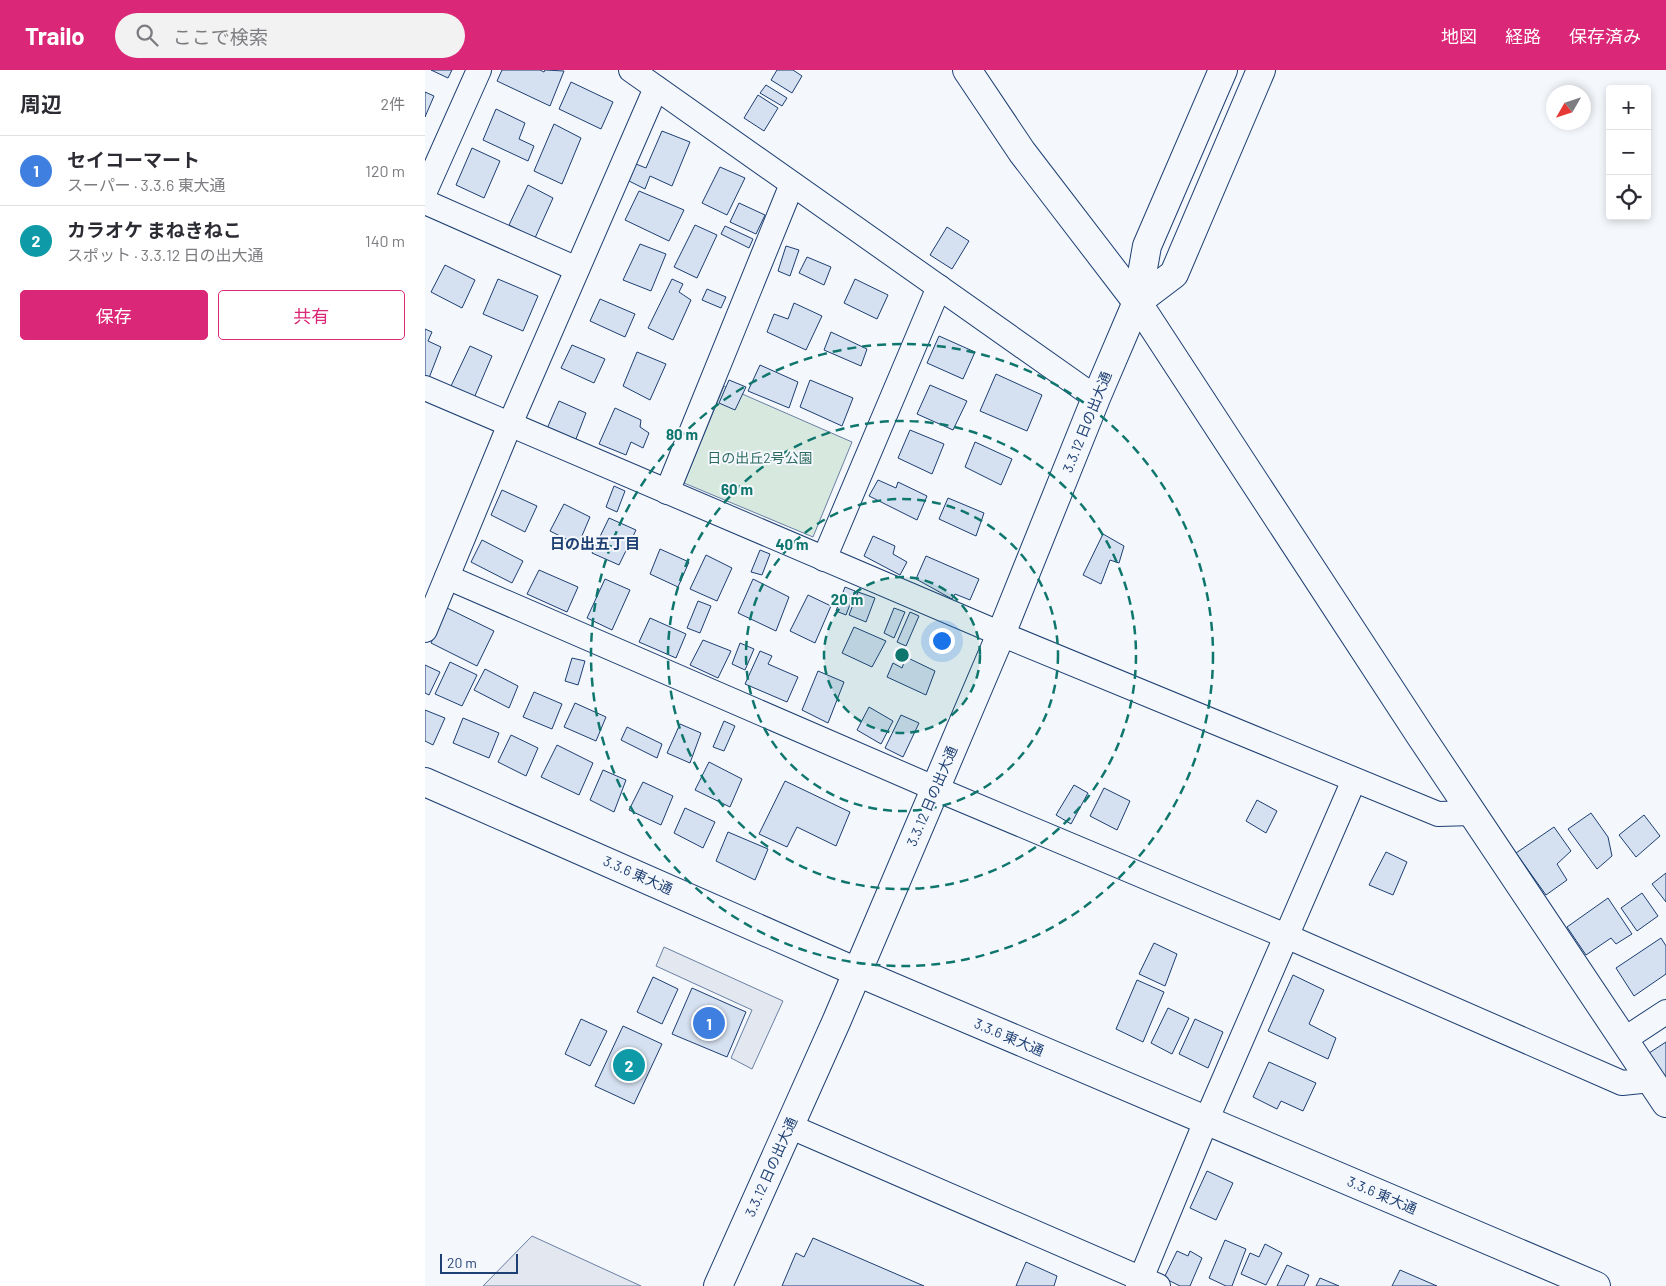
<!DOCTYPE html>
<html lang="ja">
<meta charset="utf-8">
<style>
body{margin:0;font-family:Barlow,"Noto Sans JP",sans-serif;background:#f2f2f3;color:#2b2b33}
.controls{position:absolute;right:15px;top:15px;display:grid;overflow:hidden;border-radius:5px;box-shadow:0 2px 8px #0003}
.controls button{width:45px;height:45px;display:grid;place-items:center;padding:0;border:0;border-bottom:1px solid #e1e1e2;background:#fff;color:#2b2b33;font:25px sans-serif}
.compass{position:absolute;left:1121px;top:15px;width:45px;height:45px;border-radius:50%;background:#fff;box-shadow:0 2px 8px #0003;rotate:231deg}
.scale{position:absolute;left:15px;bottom:12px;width:78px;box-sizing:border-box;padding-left:5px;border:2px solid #1d3f73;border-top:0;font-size:14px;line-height:18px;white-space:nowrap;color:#1d3f73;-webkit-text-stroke:4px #f4f7fb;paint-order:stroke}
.you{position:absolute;left:516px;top:570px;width:18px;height:18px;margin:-12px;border:4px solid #fff;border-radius:50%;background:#1a73e8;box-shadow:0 0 0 8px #1a73e833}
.badge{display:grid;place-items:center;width:32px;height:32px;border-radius:50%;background:#db2777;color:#fff;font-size:16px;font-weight:700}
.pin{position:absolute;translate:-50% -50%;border:2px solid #fff;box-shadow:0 1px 5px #0006}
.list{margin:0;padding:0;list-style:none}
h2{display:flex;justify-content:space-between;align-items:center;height:65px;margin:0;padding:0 20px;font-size:21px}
h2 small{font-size:16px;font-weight:400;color:#7c7c81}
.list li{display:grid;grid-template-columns:32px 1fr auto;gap:15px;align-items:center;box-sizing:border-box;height:70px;padding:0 20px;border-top:1px solid #e1e1e2}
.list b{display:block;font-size:19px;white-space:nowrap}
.list p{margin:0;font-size:16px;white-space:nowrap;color:#7c7c81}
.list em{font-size:16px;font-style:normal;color:#7c7c81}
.actions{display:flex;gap:10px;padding:15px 20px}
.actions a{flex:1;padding:11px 0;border:1px solid #db2777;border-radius:5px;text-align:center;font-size:18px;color:#db2777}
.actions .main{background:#db2777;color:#fff}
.icon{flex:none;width:28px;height:28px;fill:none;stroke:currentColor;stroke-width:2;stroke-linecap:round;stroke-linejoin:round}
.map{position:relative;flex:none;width:1241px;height:1216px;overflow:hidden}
header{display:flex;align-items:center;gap:30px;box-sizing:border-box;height:70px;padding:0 25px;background:#db2777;color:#fff}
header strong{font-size:24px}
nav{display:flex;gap:28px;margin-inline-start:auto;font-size:18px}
.search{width:350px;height:45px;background:#f2f2f3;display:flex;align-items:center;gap:12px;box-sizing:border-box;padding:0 18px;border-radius:28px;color:#7c7c81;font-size:19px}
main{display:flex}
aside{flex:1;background:#fff}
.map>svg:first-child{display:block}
.green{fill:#d7e8df;stroke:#687fa3}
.parking{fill:#e3e8f0;stroke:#687fa3}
.building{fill:#d5e0f0;stroke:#1d3f73}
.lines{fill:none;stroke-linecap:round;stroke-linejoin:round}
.street-casing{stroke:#1d3f73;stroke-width:26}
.secondary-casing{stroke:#1d3f73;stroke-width:30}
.street{stroke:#f4f7fb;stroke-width:24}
.secondary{stroke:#f4f7fb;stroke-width:28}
.ring{fill:none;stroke:#0f766e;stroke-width:2.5;stroke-dasharray:9 6}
.labels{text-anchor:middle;stroke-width:4;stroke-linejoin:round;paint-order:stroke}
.street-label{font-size:14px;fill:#1d3f73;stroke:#f4f7fb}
.park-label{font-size:14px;fill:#2c6c60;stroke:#f4f7fb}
.neighbourhood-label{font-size:15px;font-weight:bold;fill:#1d3f73;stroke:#f4f7fb}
.centre{fill:#0f766e;stroke:#f4f7fb;stroke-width:2.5}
.ring-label{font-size:15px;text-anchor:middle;font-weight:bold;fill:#0f766e;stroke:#f4f7fb;stroke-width:4;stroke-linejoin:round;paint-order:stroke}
</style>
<header>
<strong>Trailo</strong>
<div class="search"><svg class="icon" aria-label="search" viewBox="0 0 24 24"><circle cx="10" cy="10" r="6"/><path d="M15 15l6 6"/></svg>ここで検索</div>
<nav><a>地図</a><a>経路</a><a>保存済み</a></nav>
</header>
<main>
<aside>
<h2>周辺<small>2件</small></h2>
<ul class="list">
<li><span class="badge" style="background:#3f7fe0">1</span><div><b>セイコーマート</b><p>スーパー · 3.3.6 東大通</p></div><em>120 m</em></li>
<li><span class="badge" style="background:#0f9aa8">2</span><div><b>カラオケ まねきねこ</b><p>スポット · 3.3.12 日の出大通</p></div><em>140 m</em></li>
</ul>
<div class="actions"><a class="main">保存</a><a>共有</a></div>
</aside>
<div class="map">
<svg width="1241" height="1216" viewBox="0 0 1241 1216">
<rect width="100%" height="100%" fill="#f4f7fb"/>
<polygon class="green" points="299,316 427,372 388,467 259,413"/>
<g class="parking">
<polygon points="239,877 358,931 327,999 306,988 327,940 231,896"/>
<polygon points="107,1166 216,1216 58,1216"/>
</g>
<g class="building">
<polygon points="6,0 27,0 23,8"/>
<polygon points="77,0 115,0 119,2 120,0 139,1 125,36 72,11"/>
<polygon points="352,0 368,0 377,6 367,23 346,10"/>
<polygon points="146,12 188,32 176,59 134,39"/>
<polygon points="341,15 362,28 357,36 335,23"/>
<polygon points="0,22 9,26 0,47"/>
<polygon points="333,25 353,38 339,61 319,48"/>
<polygon points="71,39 100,53 94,69 109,76 103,91 58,70"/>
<polygon points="129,54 156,68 137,114 109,101"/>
<polygon points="237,61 265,72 247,116 225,106 220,119 204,111 211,94 221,98"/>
<polygon points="47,78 75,91 59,128 31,115"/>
<polygon points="295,97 320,108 302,145 277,133"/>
<polygon points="103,115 128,128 110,168 84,155"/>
<polygon points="214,121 259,140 244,171 200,150"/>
<polygon points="314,133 340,145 331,164 305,152"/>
<polygon points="270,155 292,165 272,208 249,197"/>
<polygon points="300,156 328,169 324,178 296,164"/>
<polygon points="522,157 544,171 527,199 505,185"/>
<polygon points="215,174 241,184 226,221 198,210"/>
<polygon points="361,176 374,180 365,206 353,201"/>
<polygon points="382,187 406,197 399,215 374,203"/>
<polygon points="20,195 50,210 37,238 6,222"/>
<polygon points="73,209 113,226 98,261 58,244"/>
<polygon points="247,209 258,214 254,222 266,230 248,270 223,258"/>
<polygon points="430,209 463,225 452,249 419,233"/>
<polygon points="282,219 301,227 296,238 277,230"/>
<polygon points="175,229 210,244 200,267 165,251"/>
<polygon points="369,233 397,246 381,280 342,262 349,244 363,249"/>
<polygon points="0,259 7,262 3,271 16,277 4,308 0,306"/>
<polygon points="406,262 442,279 436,296 399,280"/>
<polygon points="514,266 550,282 538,309 502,293"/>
<polygon points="147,275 180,289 169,313 136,298"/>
<polygon points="45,276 67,286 49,328 26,316"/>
<polygon points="212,282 241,294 225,330 198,316"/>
<polygon points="335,295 373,312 364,338 323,321"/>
<polygon points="571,304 617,325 602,361 555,341"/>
<polygon points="304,310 321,317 310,340 294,333"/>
<polygon points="385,310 428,328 417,356 375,337"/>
<polygon points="505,315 542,331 528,360 492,344"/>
<polygon points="134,331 161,343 149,374 121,361"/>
<polygon points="190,338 216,350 215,357 224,363 218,378 206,372 201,385 174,374"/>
<polygon points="485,360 519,374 507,404 473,388"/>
<polygon points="550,372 587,389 576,415 540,397"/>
<polygon points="453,410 471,418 473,412 502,426 492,450 444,426"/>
<polygon points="189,416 200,421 192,442 181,437"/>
<polygon points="77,420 112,436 100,462 66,445"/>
<polygon points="523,428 559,443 551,466 514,449"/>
<polygon points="139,434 165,447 153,475 125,461"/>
<polygon points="184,448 211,460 194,495 167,483"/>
<polygon points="678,464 699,476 694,493 685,490 676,514 658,505"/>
<polygon points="448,466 470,476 468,484 482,492 475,505 439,486"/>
<polygon points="57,470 98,491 87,513 46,492"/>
<polygon points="235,479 264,492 253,517 225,504"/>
<polygon points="335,480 345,484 337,505 326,502"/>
<polygon points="281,485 307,498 292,531 265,519"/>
<polygon points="501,486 554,509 545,530 530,524 527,529 491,509"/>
<polygon points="114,500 153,517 142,542 102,524"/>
<polygon points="180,509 205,520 187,560 162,548"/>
<polygon points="328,509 364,527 351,561 313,543"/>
<polygon points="420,517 430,521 421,545 411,541"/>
<polygon points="433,522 450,528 441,552 424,545"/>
<polygon points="383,525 406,536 390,573 365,561"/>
<polygon points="273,531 286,536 275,563 262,558"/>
<polygon points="22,538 69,561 52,596 6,573"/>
<polygon points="469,538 480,542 469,568 459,563"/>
<polygon points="485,542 494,546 481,576 472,572"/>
<polygon points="225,548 261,564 251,588 214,572"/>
<polygon points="429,557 461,571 447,597 417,583"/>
<polygon points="278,570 306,581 293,608 265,595"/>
<polygon points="315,573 329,579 320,600 307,594"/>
<polygon points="335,581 347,586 343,594 373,607 362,632 320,614"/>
<polygon points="481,587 510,601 501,625 462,607 468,593 477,598"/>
<polygon points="147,588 160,591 153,615 140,611"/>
<polygon points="25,592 52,605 37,636 10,624"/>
<polygon points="0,595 15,602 4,625 0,623"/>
<polygon points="60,599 93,616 84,638 49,620"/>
<polygon points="393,601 419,612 403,653 377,640"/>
<polygon points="109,622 137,634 127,659 98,647"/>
<polygon points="150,633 181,647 171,671 139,657"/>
<polygon points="444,637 468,651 456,674 432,660"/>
<polygon points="0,640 20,648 8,675 0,671"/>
<polygon points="476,645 494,653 478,687 460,678"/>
<polygon points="38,648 74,663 64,688 28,673"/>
<polygon points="299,651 310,656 299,681 288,677"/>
<polygon points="255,654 276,663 265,693 242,683"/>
<polygon points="202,657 237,674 232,688 196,670"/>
<polygon points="86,665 113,678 101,706 73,692"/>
<polygon points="132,675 168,693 154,725 116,707"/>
<polygon points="284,692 317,709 305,737 270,720"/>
<polygon points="178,700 201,710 189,742 165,730"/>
<polygon points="360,711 425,742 411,776 372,757 362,777 334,764"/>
<polygon points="218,712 248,726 236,755 204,740"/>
<polygon points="649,715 663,723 646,754 631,745"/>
<polygon points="679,718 705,731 692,760 665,746"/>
<polygon points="832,730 852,741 841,763 821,751"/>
<polygon points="260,738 290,752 278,778 249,763"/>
<polygon points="1166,743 1183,767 1187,786 1172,799 1143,759"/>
<polygon points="1219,745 1235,766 1211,787 1194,765"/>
<polygon points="1129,757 1146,781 1132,794 1142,810 1121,825 1091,783"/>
<polygon points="303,762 343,779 330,810 291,791"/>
<polygon points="961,782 982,792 968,825 944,815"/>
<polygon points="1241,803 1241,832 1227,814"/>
<polygon points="1217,823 1233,846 1212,861 1196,838"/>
<polygon points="1183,828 1207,864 1191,874 1186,868 1161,885 1142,857"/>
<polygon points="1236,868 1241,876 1241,904 1209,926 1191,898"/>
<polygon points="729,873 752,884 740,916 714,904"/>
<polygon points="868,905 899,920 884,954 911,968 903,989 843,961"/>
<polygon points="228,907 253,919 237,954 212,942"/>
<polygon points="712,910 739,922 718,972 691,959"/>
<polygon points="267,918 321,942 302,987 247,964"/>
<polygon points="743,938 764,948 747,984 726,973"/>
<polygon points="156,949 182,961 165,996 140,984"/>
<polygon points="770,949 798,962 783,998 754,984"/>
<polygon points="198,956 237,974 209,1034 170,1016"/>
<polygon points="1241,972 1241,1008 1224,983"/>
<polygon points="844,992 891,1013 878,1041 856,1031 852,1039 828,1027"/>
<polygon points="782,1101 808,1113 791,1150 765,1138"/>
<polygon points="388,1168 499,1216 357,1216 371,1183 379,1187"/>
<polygon points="800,1170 821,1179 807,1216 801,1216 784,1208"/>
<polygon points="840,1174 857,1183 841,1215 816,1204 825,1183 834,1187"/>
<polygon points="752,1181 763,1186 765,1181 777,1188 765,1216 755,1216 739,1208"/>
<polygon points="601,1192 632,1206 629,1216 591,1216"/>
<polygon points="862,1195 884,1205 879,1216 852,1216"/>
<polygon points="975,1200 1012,1216 967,1216"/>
<polygon points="895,1208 914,1216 891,1216"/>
</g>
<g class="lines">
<g class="street-casing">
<g id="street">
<polyline points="206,0 671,328"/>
<polyline points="0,121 54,0"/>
<polyline points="0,132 152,199"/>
<polyline points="0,318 576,564 1013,744 1048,743"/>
<polyline points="242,422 367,114"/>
<polyline points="399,489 514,217"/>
<polyline points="22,507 509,718 861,866 1197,1013 1226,1010"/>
<polyline points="0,560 85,354 231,18"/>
<polyline points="1200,969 1241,942"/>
<polyline points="364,1056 733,1216"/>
<polyline points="713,1216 781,1051 929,710"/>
</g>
</g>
<g class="secondary-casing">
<g id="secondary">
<polyline points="542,0 597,82 712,232 995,665 1241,1033"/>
<polyline points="712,232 749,204 836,0"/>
<polyline points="0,712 432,902 1171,1216"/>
<polyline points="293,1216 412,950 576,564 671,328 712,232 722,176 798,0"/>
</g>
</g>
<use href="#street" class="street"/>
<use href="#secondary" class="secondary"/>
</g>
<circle cx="477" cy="585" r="78" fill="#0f766e" fill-opacity=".12"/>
<g class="ring">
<circle cx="477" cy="585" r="78"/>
<circle cx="477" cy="585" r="156"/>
<circle cx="477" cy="585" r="234"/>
<circle cx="477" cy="585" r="311"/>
</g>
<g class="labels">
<g class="street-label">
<text transform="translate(662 352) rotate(-68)" y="5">3.3.12 日の出大通</text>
<text transform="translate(507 726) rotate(-67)" y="5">3.3.12 日の出大通</text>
<text transform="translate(213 805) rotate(24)" y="5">3.3.6 東大通</text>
<text transform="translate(584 967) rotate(23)" y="5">3.3.6 東大通</text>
<text transform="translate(346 1097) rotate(-66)" y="5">3.3.12 日の出大通</text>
<text transform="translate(957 1125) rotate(23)" y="5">3.3.6 東大通</text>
</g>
<g class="park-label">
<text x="335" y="393">日の出丘2号公園</text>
</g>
<g class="neighbourhood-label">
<text x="170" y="479">日の出五丁目</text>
</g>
</g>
<circle cx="477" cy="585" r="8" class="centre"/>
<g class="ring-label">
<text x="257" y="370">80 m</text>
<text x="312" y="425">60 m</text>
<text x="367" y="480">40 m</text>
<text x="422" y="535">20 m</text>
</g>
</svg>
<div class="controls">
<button>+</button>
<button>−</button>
<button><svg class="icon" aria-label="locate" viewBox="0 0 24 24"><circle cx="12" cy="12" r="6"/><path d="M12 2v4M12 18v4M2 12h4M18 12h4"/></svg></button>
</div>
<svg class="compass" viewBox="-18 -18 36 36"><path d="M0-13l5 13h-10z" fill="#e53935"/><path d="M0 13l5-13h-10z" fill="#7c7c81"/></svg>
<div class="scale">20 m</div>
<div class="you"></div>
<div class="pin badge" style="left:284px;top:953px;background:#3f7fe0">1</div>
<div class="pin badge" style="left:204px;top:995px;background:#0f9aa8">2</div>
</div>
</main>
